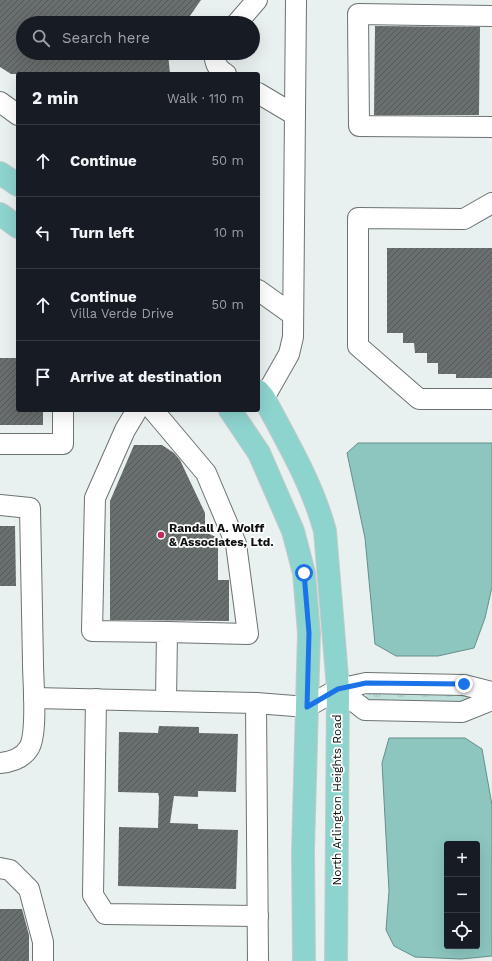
<!DOCTYPE html>
<meta charset="utf-8">
<style>
body{margin:0;font-family:"Work Sans",sans-serif;background:#20242c;color:#f1f3f6}
.controls{position:absolute;right:12px;bottom:12px;display:grid;overflow:hidden;border-radius:4px;box-shadow:0 4px 16px #0002}
.controls button{width:36px;height:36px;display:grid;place-items:center;padding:0;border:0;border-bottom:1px solid #363941;background:#171b24;color:#f1f3f6;font:20px sans-serif}
.stop{position:absolute;width:12px;height:12px;margin:-9px;border:3px solid #1a73e8;border-radius:50%;background:#fff}
.stop.end{background:#1a73e8;border-color:#fff;box-shadow:0 1px 4px #0008}
.list{margin:0;padding:0;list-style:none}
h2{display:flex;justify-content:space-between;align-items:center;height:52px;margin:0;padding:0 16px;font-size:17px}
h2 small{font-size:13px;font-weight:400;color:#9ea1a6}
.list li{display:grid;grid-template-columns:26px 1fr auto;gap:12px;align-items:center;box-sizing:border-box;height:72px;padding:0 16px;border-top:1px solid #363941}
.list b{display:block;font-size:15px;white-space:nowrap}
.list p{margin:0;font-size:13px;white-space:nowrap;color:#9ea1a6}
.list em{font-size:13px;font-style:normal;color:#9ea1a6}
.icon{flex:none;width:22px;height:22px;fill:none;stroke:currentColor;stroke-width:2;stroke-linecap:round;stroke-linejoin:round}
.map{position:relative;flex:none;width:492px;height:961px;overflow:hidden}
.search{position:absolute;background:#171b24;box-shadow:0 4px 16px #0002;left:16px;top:16px;width:244px;height:44px;display:flex;align-items:center;gap:10px;box-sizing:border-box;padding:0 14px;border-radius:22px;color:#9ea1a6;font-size:15px}
.panel{position:absolute;background:#171b24;box-shadow:0 4px 16px #0002;left:16px;top:72px;width:244px;height:340px;border-radius:4px}
.map>svg:first-child{display:block}
.grass{fill:url(#grass-tufts)}
.water{fill:#8cc6bf;stroke:#668f8a;fill-rule:evenodd}
.building{fill:url(#building-hatch)}
.lines{fill:none;stroke-linecap:round;stroke-linejoin:round}
.minor-casing{stroke:#6c7372;stroke-width:22}
.major-casing{stroke:#cacaca;stroke-width:24}
.minor{stroke:#fff;stroke-width:20}
.major{stroke:#8dd3ce;stroke-width:22}
.route{stroke:#1a73e8;stroke-width:5}
.poi-dot{fill:#bb2c59;stroke:#fff;stroke-width:1.5}
.labels{text-anchor:middle;stroke-width:3.5;stroke-linejoin:round;paint-order:stroke}
.poi-label{font-size:12px;font-weight:bold;fill:#0e1010;stroke:#fff;text-anchor:start}
.street-label{font-size:12px;fill:#0e1010;stroke:#fff}
</style>
<div class="map">
<svg width="492" height="961" viewBox="0 0 492 961">
<defs>
<pattern id="grass-tufts" width="24" height="20" patternUnits="userSpaceOnUse"><rect width="24" height="20" fill="#bcdfda"/><path d="M3 7l-1-3M5 7V3M7 7l1-3M15 17l-1-3M17 17v-4M19 17l1-3" fill="none" stroke="#a0beba"/></pattern>
<pattern id="building-hatch" width="6" height="6" patternUnits="userSpaceOnUse"><rect width="6" height="6" fill="#696f6e"/><path d="M-1 1l2-2M0 6l6-6M5 7l2-2" fill="none" stroke="#555a59"/></pattern>
</defs>
<rect width="100%" height="100%" fill="#e9f1f0"/>
<polygon class="grass" points="368,693 469,693 472,698 468,701 370,701 365,698"/>
<g class="water">
<polygon points="358,443 492,443 492,587 485,618 474,648 438,656 396,656 375,644 365,538 347,453"/>
<path d="M389 738H465L482 749 492 805V956L461 959 415 957 394 946 386 930 389 891 382 763ZM447 844H477V946H447Z"/>
</g>
<g class="building">
<polygon points="0,0 201,0 185,23 23,23 23,53 168,53 170,74 11,74 0,67"/>
<polygon points="375,26 480,27 479,115 374,115"/>
<polygon points="387,248 492,248 492,378 456,378 456,374 438,374 438,363 427,363 427,353 415,353 414,343 403,343 403,333 387,333"/>
<polygon points="0,358 18,358 18,410 43,410 43,425 0,425"/>
<polygon points="134,445 162,445 174,453 180,460 205,513 205,532 218,538 218,580 229,580 229,621 110,620 110,501"/>
<polygon points="0,526 15,526 16,586 0,586"/>
<polygon points="159,726 199,727 199,733 238,734 236,792 198,791 198,797 174,796 170,823 198,824 198,829 238,830 236,889 118,886 119,827 158,828 159,797 158,793 118,792 119,732 158,733"/>
<polygon points="0,909 22,909 29,935 29,961 0,961"/>
</g>
<g class="lines">
<g class="minor-casing">
<g id="minor">
<polyline points="492,16 358,14 359,126 492,127"/>
<polyline points="237,23 257,0"/>
<path d="M214 53C215 63 217 69 226 74"/>
<polyline points="258,93 295,115"/>
<polyline points="0,102 18,115"/>
<polyline points="492,203 464,219 358,218 358,346 419,399 492,399"/>
<polyline points="258,290 293,315"/>
<polyline points="264,398 289,354 293,337 296,0"/>
<polyline points="137,410 125,430 95,498 92,631 167,632 166,701"/>
<polyline points="153,410 206,473 236,544 248,634 167,632"/>
<polyline points="0,444 63,444 63,410"/>
<path d="M0 505 30 508C31 560 32 612 33 663 33 682 38 733 29 748 23 758 11 762 0 763"/>
<polyline points="492,692 464,685 366,683 338,689 365,710 462,712 492,700"/>
<polyline points="34,698 256,703 307,707 338,689"/>
<polyline points="96,699 93,895 105,914 258,916"/>
<polyline points="256,703 258,961"/>
<polyline points="0,868 10,870 29,889 43,942 43,961"/>
</g>
</g>
<g class="major-casing">
<g id="major">
<polyline points="0,173 18,185"/>
<polyline points="0,214 18,227"/>
<path d="M258 391 264 398C287 442 312 483 325 531L338 689 336 961"/>
<polyline points="230,410 259,453 293,531 304,573 309,633 303,851 304,961"/>
</g>
</g>
<use href="#minor" class="minor"/>
<use href="#major" class="major"/>
</g>
<g class="lines">
<polyline class="route" points="304,573 309,633 307,707 338,689 366,683 464,684"/>
</g>
<circle class="poi-dot" cx="161" cy="535" r="4"/>
<g class="labels">
<g class="poi-label">
<text x="169" y="532">Randall A. Wolff<tspan x="169" dy="14">&amp; Associates, Ltd.</tspan></text>
</g>
<g class="street-label">
<text transform="translate(337 800) rotate(-90)" y="4">North Arlington Heights Road</text>
</g>
</g>
</svg>
<div class="controls">
<button>+</button>
<button>−</button>
<button><svg class="icon" aria-label="locate" viewBox="0 0 24 24"><circle cx="12" cy="12" r="6"/><path d="M12 2v4M12 18v4M2 12h4M18 12h4"/></svg></button>
</div>
<div class="stop" style="left:304px;top:573px"></div>
<div class="stop end" style="left:464px;top:684px"></div>
<div class="search"><svg class="icon" aria-label="search" viewBox="0 0 24 24"><circle cx="10" cy="10" r="6"/><path d="M15 15l6 6"/></svg>Search here</div>
<section class="panel">
<h2>2 min<small>Walk · 110 m</small></h2>
<ul class="list">
<li><svg class="icon" aria-label="ahead" viewBox="0 0 24 24"><path d="M12 20V5M6 11l6-6 6 6"/></svg><div><b>Continue</b></div><em>50 m</em></li>
<li><svg class="icon" aria-label="left" viewBox="0 0 24 24"><path d="M17 20v-9H6M10 6l-5 5 5 5"/></svg><div><b>Turn left</b></div><em>10 m</em></li>
<li><svg class="icon" aria-label="ahead" viewBox="0 0 24 24"><path d="M12 20V5M6 11l6-6 6 6"/></svg><div><b>Continue</b><p>Villa Verde Drive</p></div><em>50 m</em></li>
<li><svg class="icon" aria-label="arrive" viewBox="0 0 24 24"><path d="M6 21V4h12l-3 4 3 4H6"/></svg><div><b>Arrive at destination</b></div></li>
</ul>
</section>
</div>
